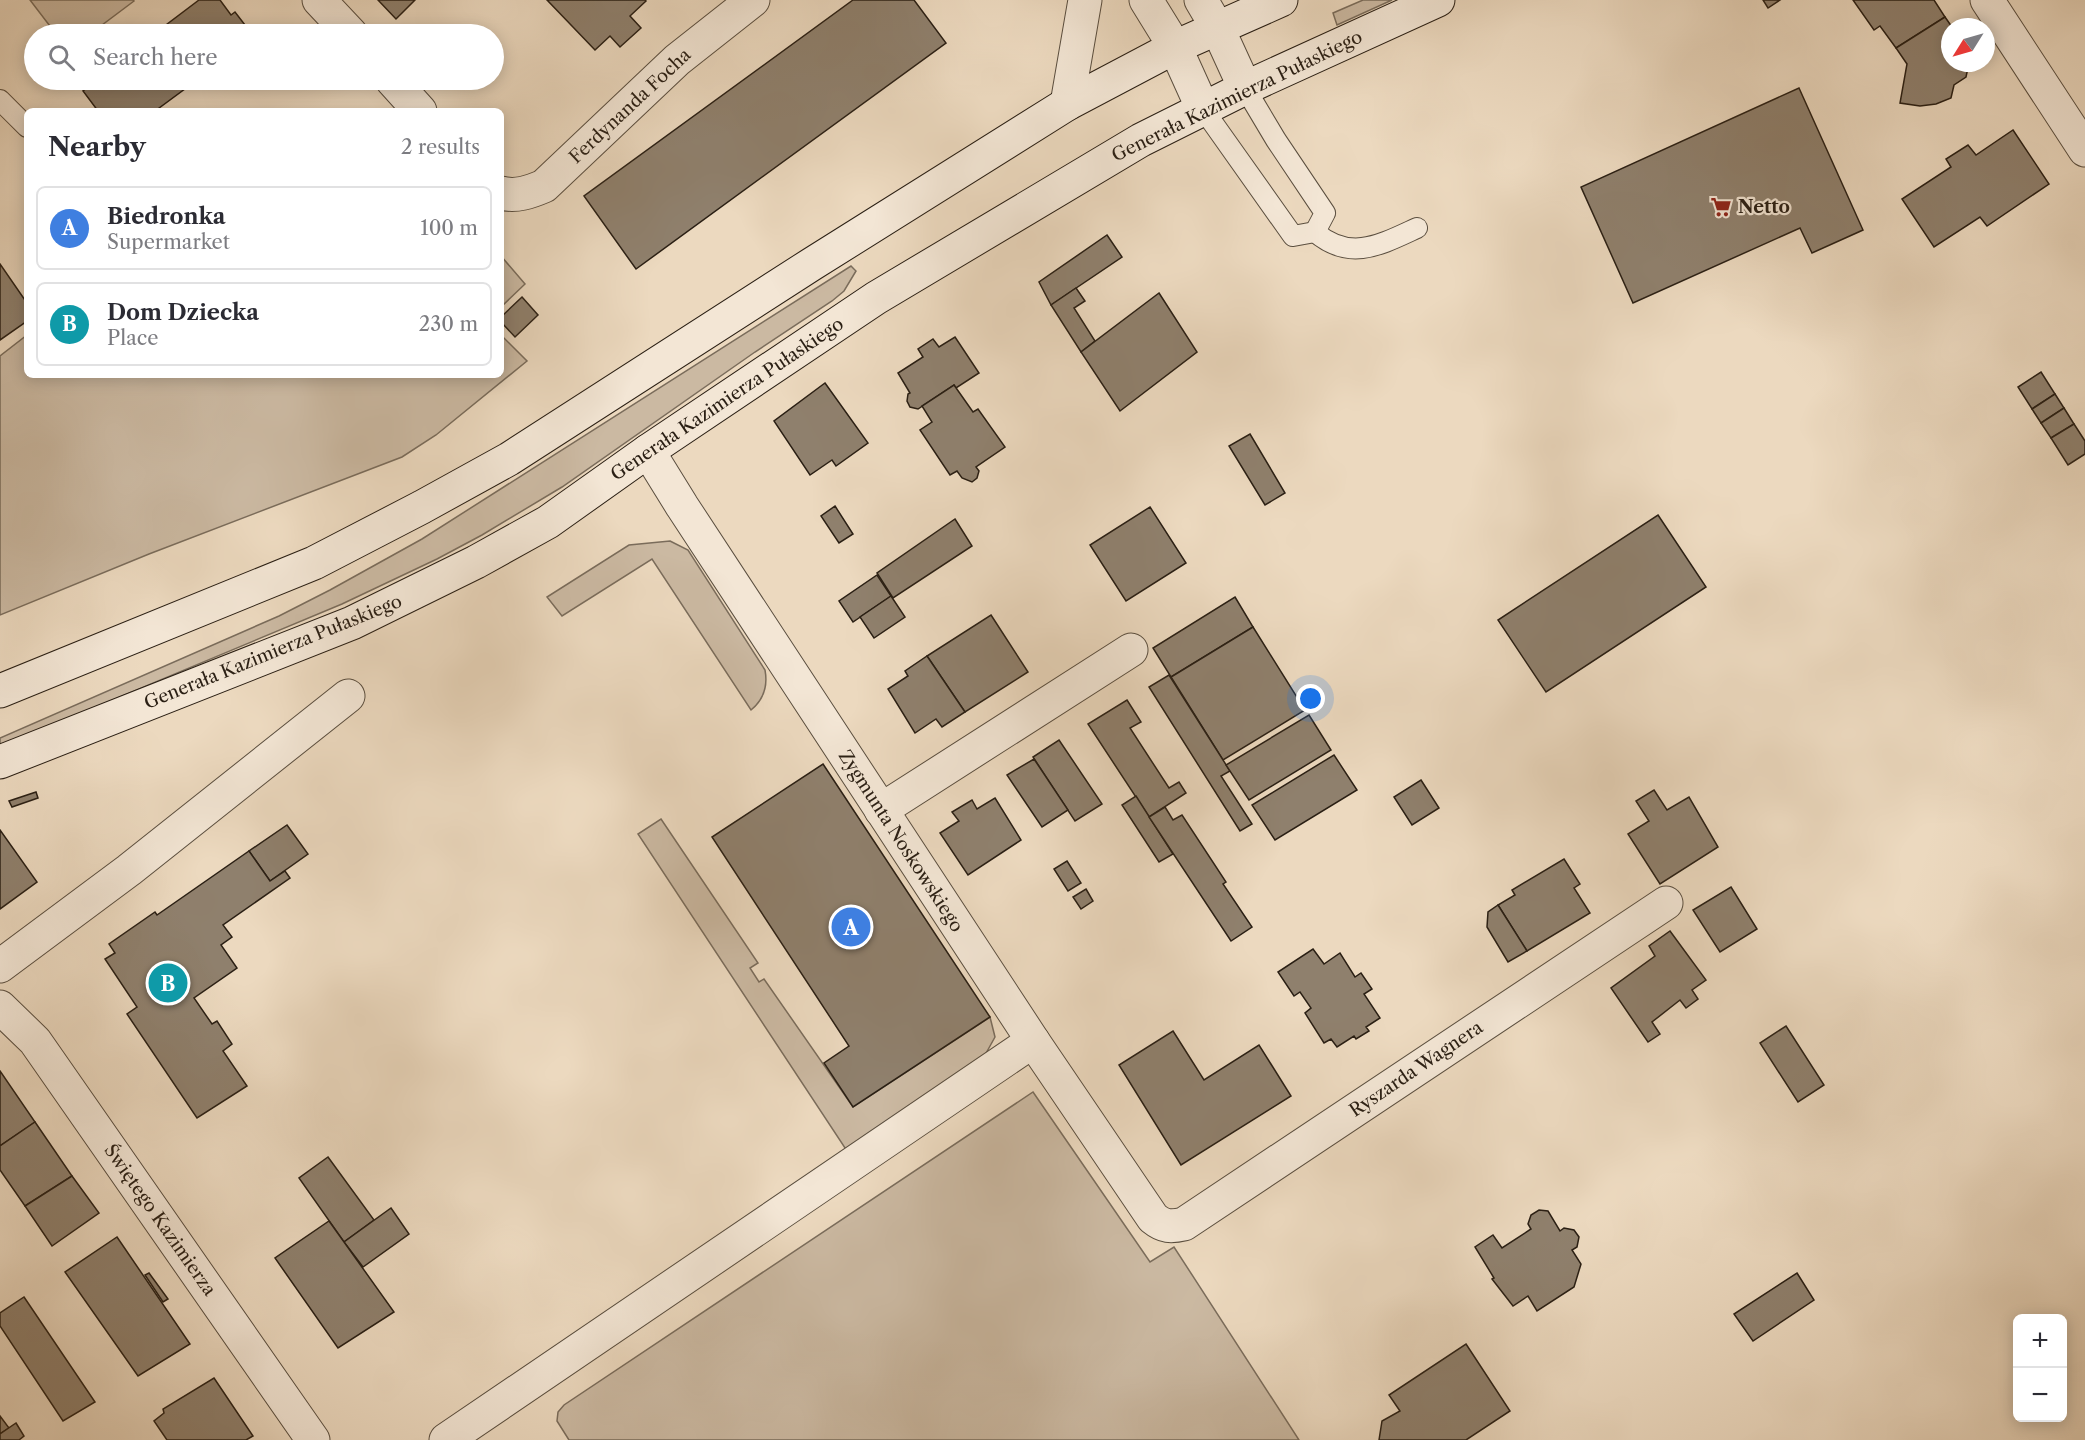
<!DOCTYPE html>
<meta charset="utf-8">
<style>
body{margin:0;font-family:"Libre Caslon Text",serif;background:#f2f2f3;color:#2b2b33}
.controls{position:absolute;right:18px;bottom:18px;display:grid;overflow:hidden;border-radius:9px;box-shadow:0 3px 15px #0003}
.controls button{width:54px;height:54px;display:grid;place-items:center;padding:0;border:0;border-bottom:2px solid #e1e1e2;background:#fff;color:#2b2b33;font:30px sans-serif}
.compass{position:absolute;left:1941px;top:18px;width:54px;height:54px;border-radius:50%;background:#fff;box-shadow:0 3px 15px #0003;rotate:233deg}
.you{position:absolute;left:1311px;top:699px;width:21px;height:21px;margin:-15px;border:4px solid #fff;border-radius:50%;background:#1a73e8;box-shadow:0 0 0 9px #1a73e833}
.badge{display:grid;place-items:center;width:39px;height:39px;border-radius:50%;background:#d93025;color:#fff;font-size:20px;font-weight:700}
.pin{position:absolute;translate:-50% -50%;border:3px solid #fff;box-shadow:0 2px 6px #0006}
.list{margin:0;padding:0;list-style:none}
h2{display:flex;justify-content:space-between;align-items:center;height:78px;margin:0;padding:0 24px;font-size:26px}
h2 small{font-size:20px;font-weight:400;color:#7c7c81}
.list li{display:grid;grid-template-columns:39px 1fr auto;gap:18px;align-items:center;box-sizing:border-box;height:84px;margin:0 12px 12px;padding:0 12px;border:2px solid #e1e1e2;border-radius:9px}
.list b{display:block;font-size:22px;white-space:nowrap}
.list p{margin:0;font-size:20px;white-space:nowrap;color:#7c7c81}
.list em{font-size:20px;font-style:normal;color:#7c7c81}
.icon{flex:none;width:33px;height:33px;fill:none;stroke:currentColor;stroke-width:2;stroke-linecap:round;stroke-linejoin:round}
.map{position:relative;flex:none;width:2085px;height:1440px;overflow:hidden}
.search{position:absolute;background:#fff;box-shadow:0 3px 15px #0003;left:24px;top:24px;width:480px;height:66px;display:flex;align-items:center;gap:15px;box-sizing:border-box;padding:0 21px;border-radius:33px;color:#7c7c81;font-size:22px}
.panel{position:absolute;background:#fff;box-shadow:0 3px 15px #0003;left:24px;top:108px;width:480px;height:270px;border-radius:9px}
.map>svg:first-child{display:block}
.green{fill:#cbb9a2;stroke:#7a6c5b;stroke-width:1.5}
.building{fill:#8f806d;stroke:#2a1f14;stroke-width:1.5}
.lines{fill:none;stroke-linecap:round;stroke-linejoin:round}
.service-casing{stroke:#5a4e3f;stroke-width:22}
.minor-casing{stroke:#5a4e3f;stroke-width:35}
.tertiary-casing{stroke:#5a4e3f;stroke-width:35}
.secondary-casing{stroke:#2a1f14;stroke-width:35}
.service{stroke:#f3e6d5;stroke-width:20}
.minor{stroke:#f3e6d5;stroke-width:33}
.tertiary{stroke:#f3e6d5;stroke-width:33}
.secondary{stroke:#f3e6d5;stroke-width:33}
.labels{text-anchor:middle;stroke-width:4.5;stroke-linejoin:round;paint-order:stroke}
.street-label{font-size:18px;fill:#2a1f14;stroke:#f3e6d5}
.poi-label{font-size:18px;font-weight:bold;fill:#2a1f14;stroke:#f3e6d5;text-anchor:start}
</style>
<div class="map">
<svg width="2085" height="1440" viewBox="0 0 2085 1440">
<rect width="100%" height="100%" fill="#ecd9bf"/>
<filter id="stains"><feTurbulence type="fractalNoise" baseFrequency=".00333" numOctaves="4"/><feColorMatrix values="0 0 0 0 .2 0 0 0 0 .09 0 0 0 0 .02 0 0 0 .5 -.17"/></filter>
<radialGradient id="worn" r=".72"><stop offset=".6" stop-color="#630" stop-opacity="0"/><stop offset="1" stop-color="#630" stop-opacity=".3"/></radialGradient>
<g class="green">
<polygon points="30,0 133,0 134,1 90,34 56,34"/>
<polygon points="1363,0 1392,0 1337,25 1333,13"/>
<polygon points="501,256 525,284 501,307"/>
<polygon points="851,266 856,271 844,291 832,301 755,352 562,487 482,535 437,559 342,604 0,747 0,738 279,616 330,590 422,539"/>
<polygon points="27,335 27,375 501,375 501,335 527,361 436,435 402,457 149,554 0,615 0,356"/>
<path d="M670 541 688 550 765 670C768 686 763 700 751 710L652 559 562 616 547 597 629 545Z"/>
<polygon points="661,819 758,963 750,968 759,982 764,979 853,1107 990,1017 995,1037 985,1055 847,1151 638,834"/>
<polygon points="1033,1092 1150,1262 1174,1247 1299,1440 569,1440 557,1421 558,1412 564,1405"/>
</g>
<g class="building">
<polygon points="199,0 220,0 231,15 235,12 252,34 154,34"/>
<polygon points="378,0 415,0 396,19"/>
<polygon points="547,0 645,0 646,1 630,16 641,28 620,47 610,36 595,50"/>
<polygon points="853,0 914,0 946,43 636,269 584,196"/>
<polygon points="1763,0 1780,0 1768,8"/>
<polygon points="1853,0 1934,0 1945,17 1896,48 1880,26 1874,30"/>
<polygon points="1945,17 1952,27 1950,27 1950,63 1969,63 1966,77 1954,85 1951,98 1936,104 1920,106 1900,103 1907,64 1896,48"/>
<polygon points="94,80 203,80 191,88 189,86 155,111 98,111 83,91 92,84 90,82"/>
<polygon points="1799,88 1863,230 1812,253 1800,228 1633,303 1581,187"/>
<polygon points="2013,130 2049,184 1987,226 1980,217 1934,247 1902,199 1951,167 1946,159 1968,145 1976,155"/>
<polygon points="1107,235 1122,257 1051,305 1039,282"/>
<polygon points="0,264 27,303 27,321 0,340"/>
<polygon points="1076,288 1085,301 1074,308 1095,341 1081,352 1051,305"/>
<polygon points="1159,293 1197,352 1120,411 1081,352"/>
<polygon points="522,297 538,315 515,337 501,322 501,317"/>
<polygon points="955,337 979,373 956,388 954,385 918,409 910,407 907,401 908,394 910,393 898,373 923,357 918,349 933,339 939,347"/>
<polygon points="2041,372 2055,394 2032,409 2018,387"/>
<polygon points="825,383 868,443 836,466 832,460 810,475 774,421"/>
<polygon points="954,385 973,412 978,409 1005,447 976,467 979,471 977,478 972,482 962,478 957,471 950,475 920,430 932,422 922,406"/>
<polygon points="2055,394 2064,408 2041,423 2032,409"/>
<polygon points="2064,408 2074,424 2051,438 2041,423"/>
<polygon points="2074,424 2085,441 2085,454 2068,465 2051,438"/>
<polygon points="1250,434 1285,493 1265,505 1229,446"/>
<polygon points="835,506 853,534 839,543 821,516"/>
<polygon points="1150,507 1186,563 1126,601 1090,545"/>
<polygon points="1658,515 1706,587 1546,692 1498,620"/>
<polygon points="955,519 972,546 893,598 877,573"/>
<polygon points="877,575 891,596 853,622 839,601"/>
<polygon points="891,596 905,617 874,638 860,617"/>
<polygon points="1235,597 1253,627 1171,677 1153,648"/>
<polygon points="991,615 1028,672 965,712 927,656"/>
<polygon points="1253,627 1305,710 1223,760 1171,677"/>
<polygon points="927,656 965,712 942,727 936,719 915,733 888,689 908,676 905,671"/>
<polygon points="1169,675 1230,771 1221,776 1252,824 1240,831 1149,687"/>
<polygon points="1127,700 1141,722 1130,728 1169,788 1179,782 1186,793 1149,817 1088,724"/>
<polygon points="1309,715 1331,750 1249,800 1226,765"/>
<polygon points="1059,740 1102,804 1075,821 1033,757"/>
<polygon points="1334,755 1357,790 1275,840 1252,805"/>
<polygon points="1034,759 1068,810 1042,827 1007,775"/>
<polygon points="823,764 990,1017 853,1107 824,1063 849,1046 712,837"/>
<polygon points="1421,780 1439,808 1412,825 1394,797"/>
<polygon points="1654,790 1667,810 1689,797 1718,847 1660,884 1628,834 1649,821 1636,801"/>
<polygon points="36,792 38,798 12,807 9,801"/>
<polygon points="1136,796 1173,854 1159,862 1122,805"/>
<polygon points="995,798 1021,840 968,875 940,833 959,821 952,812 972,800 977,809"/>
<polygon points="1165,807 1173,820 1182,815 1226,882 1223,884 1252,927 1231,941 1149,817"/>
<polygon points="287,825 308,854 270,881 249,851"/>
<polygon points="0,830 37,882 0,909"/>
<polygon points="249,851 270,881 285,871 290,878 223,925 232,937 221,945 237,968 194,998 212,1024 217,1021 232,1044 223,1051 247,1086 197,1118 127,1014 137,1007 105,959 115,953 109,944 155,912 157,915"/>
<polygon points="1564,859 1580,884 1574,888 1590,913 1527,951 1498,905 1515,895 1512,890"/>
<polygon points="1067,861 1081,883 1068,891 1054,869"/>
<polygon points="1731,887 1757,929 1720,952 1693,910"/>
<polygon points="1086,889 1093,901 1081,909 1073,897"/>
<polygon points="1498,905 1527,951 1508,962 1487,927 1488,912"/>
<polygon points="1670,931 1706,980 1692,990 1698,999 1686,1008 1680,1000 1652,1022 1660,1034 1648,1042 1611,988 1655,956 1649,946"/>
<polygon points="1313,949 1324,964 1340,953 1355,977 1361,973 1372,989 1364,994 1380,1018 1366,1027 1369,1031 1356,1039 1354,1036 1337,1047 1331,1039 1324,1043 1305,1013 1311,1008 1300,992 1294,996 1278,972"/>
<polygon points="1786,1026 1824,1085 1798,1102 1760,1043"/>
<polygon points="1173,1031 1204,1080 1259,1045 1291,1096 1181,1165 1119,1065"/>
<polygon points="0,1071 35,1122 0,1146"/>
<polygon points="35,1122 72,1176 25,1206 0,1170 0,1146"/>
<polygon points="328,1157 374,1220 344,1242 299,1178"/>
<polygon points="72,1176 99,1213 52,1246 25,1206"/>
<polygon points="391,1208 409,1234 363,1267 344,1242"/>
<polygon points="1539,1210 1548,1211 1560,1231 1564,1228 1574,1230 1579,1237 1577,1247 1572,1250 1581,1264 1574,1287 1537,1311 1528,1296 1513,1306 1492,1279 1494,1278 1475,1247 1493,1235 1502,1248 1531,1229 1528,1224 1531,1215"/>
<polygon points="329,1221 394,1312 338,1348 275,1258"/>
<polygon points="117,1237 190,1344 138,1376 65,1272"/>
<polygon points="149,1273 168,1299 163,1302 145,1275"/>
<polygon points="1797,1273 1814,1300 1753,1341 1734,1314"/>
<polygon points="24,1297 95,1402 63,1421 0,1326 0,1313"/>
<polygon points="1466,1344 1510,1411 1466,1440 1379,1440 1382,1421 1400,1411 1389,1395"/>
<polygon points="214,1378 253,1436 246,1440 167,1440 154,1421 164,1413 163,1409"/>
<polygon points="0,1416 9,1428 0,1434"/>
<polygon points="16,1423 24,1436 19,1440 0,1440 0,1434"/>
</g>
<g class="lines">
<g class="service-casing">
<g id="service">
<polyline points="1245,88 1276,140 1325,213 1315,232"/>
<polyline points="0,100 27,127"/>
<polyline points="1203,109 1293,236 1315,232"/>
<path d="M1315 232C1350 262 1380 245 1417 228"/>
</g>
</g>
<g class="minor-casing">
<g id="minor">
<polyline points="319,0 351,34"/>
<polyline points="392,80 420,111"/>
<path d="M501 193C516 197 530 192 544 186L677 60 753 0"/>
<path d="M648 451 682 506 1033 1041 1153 1218C1164 1227 1171 1227 1184 1224L1666 903"/>
<polyline points="881,810 1131,650"/>
<polyline points="0,966 129,870 348,696"/>
<polyline points="446,1440 1033,1041"/>
</g>
</g>
<g class="tertiary-casing">
<g id="tertiary">
<polyline points="1146,0 1175,47 1203,109"/>
<polyline points="1201,0 1218,29 1245,88"/>
<polyline points="1987,0 2085,150"/>
<polyline points="1067,104 1085,0"/>
<polyline points="0,1007 35,1041 313,1440"/>
</g>
</g>
<g class="secondary-casing">
<g id="secondary">
<polyline points="0,691 314,563 422,507 509,459 812,264 1067,104 1175,47 1281,0"/>
<polyline points="0,762 352,623 476,562 548,522 648,451 876,298 1141,140 1245,88 1438,0"/>
</g>
</g>
<use href="#service" class="service"/>
<use href="#minor" class="minor"/>
<use href="#tertiary" class="tertiary"/>
<use href="#secondary" class="secondary"/>
</g>
<defs>
<g id="supermarket-bare" transform="scale(1.62)"><path d="M-6-5.5h2.5l.6 2H6L4.5 2H-2.5L-4.4-4H-6ZM-1.5 3.2a1.3 1.3 0 1 0 .1 0ZM3 3.2a1.3 1.3 0 1 0 .1 0Z" fill="#8f2418" stroke="#f3e6d5" stroke-width="2.5" paint-order="stroke"/></g>
</defs>
<g fill-rule="evenodd">
<use href="#supermarket-bare" x="1721" y="207"/>
</g>
<g class="labels">
<g class="street-label">
<text transform="translate(1237 96) rotate(-26)" y="6">Generała Kazimierza Pułaskiego</text>
<text transform="translate(630 106) rotate(-43)" y="6">Ferdynanda Focha</text>
<text transform="translate(727 399) rotate(-34)" y="6">Generała Kazimierza Pułaskiego</text>
<text transform="translate(273 652) rotate(-22)" y="6">Generała Kazimierza Pułaskiego</text>
<text transform="translate(901 841) rotate(57)" y="6">Zygmunta Noskowskiego</text>
<text transform="translate(1416 1069) rotate(-34)" y="6">Ryszarda Wagnera</text>
<text transform="translate(160 1220) rotate(55)" y="6">Świętego Kazimierza</text>
</g>
<g class="poi-label">
<text x="1738" y="213">Netto</text>
</g>
</g>
<rect width="100%" height="100%" filter="url(#stains)"/>
<rect width="100%" height="100%" fill="url(#worn)"/>
</svg>
<div class="controls">
<button>+</button>
<button>−</button>
</div>
<svg class="compass" viewBox="-18 -18 36 36"><path d="M0-13l5 13h-10z" fill="#e53935"/><path d="M0 13l5-13h-10z" fill="#7c7c81"/></svg>
<div class="you"></div>
<div class="pin badge" style="left:851px;top:927px;background:#3f7fe0">A</div>
<div class="pin badge" style="left:168px;top:983px;background:#0f9aa8">B</div>
<div class="search"><svg class="icon" aria-label="search" viewBox="0 0 24 24"><circle cx="10" cy="10" r="6"/><path d="M15 15l6 6"/></svg>Search here</div>
<section class="panel">
<h2>Nearby<small>2 results</small></h2>
<ul class="list">
<li><span class="badge" style="background:#3f7fe0">A</span><div><b>Biedronka</b><p>Supermarket</p></div><em>100 m</em></li>
<li><span class="badge" style="background:#0f9aa8">B</span><div><b>Dom Dziecka</b><p>Place</p></div><em>230 m</em></li>
</ul>
</section>
</div>
